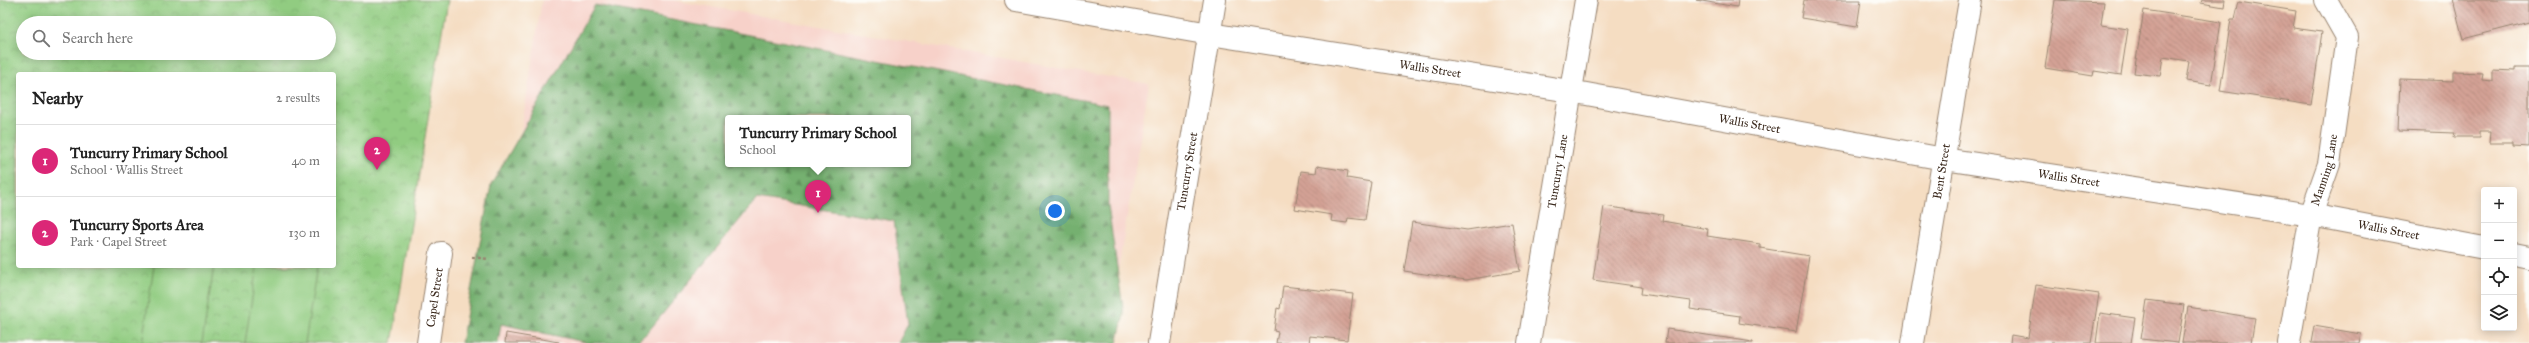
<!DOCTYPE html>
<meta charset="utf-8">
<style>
body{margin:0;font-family:"IM FELL Great Primer",serif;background:#f6f6f6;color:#222}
.controls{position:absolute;right:12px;bottom:12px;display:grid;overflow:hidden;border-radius:4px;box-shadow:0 2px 10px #0003}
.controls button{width:36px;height:36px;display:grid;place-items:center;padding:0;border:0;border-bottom:1px solid #e0e0e0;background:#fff;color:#222;font:20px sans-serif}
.you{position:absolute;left:1055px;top:211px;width:14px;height:14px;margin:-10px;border:3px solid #fff;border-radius:50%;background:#1a73e8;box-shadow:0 0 0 6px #1a73e833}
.badge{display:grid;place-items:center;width:26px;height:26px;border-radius:50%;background:#db2777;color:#fff;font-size:13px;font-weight:700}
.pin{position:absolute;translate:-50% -33px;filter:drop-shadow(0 1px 2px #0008)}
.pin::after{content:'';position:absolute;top:21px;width:14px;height:12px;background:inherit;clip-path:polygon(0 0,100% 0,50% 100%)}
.popup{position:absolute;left:725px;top:115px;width:186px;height:52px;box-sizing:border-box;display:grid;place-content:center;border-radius:4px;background:#fff;filter:drop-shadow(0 1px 3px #0005);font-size:13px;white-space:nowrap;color:#767676}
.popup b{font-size:15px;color:#222}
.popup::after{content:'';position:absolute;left:50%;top:100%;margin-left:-8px;border:8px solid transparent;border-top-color:#fff}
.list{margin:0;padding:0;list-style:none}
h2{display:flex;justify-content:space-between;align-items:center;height:52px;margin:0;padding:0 16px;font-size:17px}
h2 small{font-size:13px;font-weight:400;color:#767676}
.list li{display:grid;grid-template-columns:26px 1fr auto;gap:12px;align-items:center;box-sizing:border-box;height:72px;padding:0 16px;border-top:1px solid #e0e0e0}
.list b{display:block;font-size:15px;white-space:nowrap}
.list p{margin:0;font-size:13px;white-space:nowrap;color:#767676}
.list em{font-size:13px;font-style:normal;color:#767676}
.icon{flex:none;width:22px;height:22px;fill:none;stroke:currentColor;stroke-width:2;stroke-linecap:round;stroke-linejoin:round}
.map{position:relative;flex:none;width:2529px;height:343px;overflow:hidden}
.search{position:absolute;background:#fff;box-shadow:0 2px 10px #0003;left:16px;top:16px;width:320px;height:44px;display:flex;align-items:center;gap:10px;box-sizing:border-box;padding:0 14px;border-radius:22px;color:#767676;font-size:15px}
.panel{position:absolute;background:#fff;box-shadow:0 2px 10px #0003;left:16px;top:72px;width:320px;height:196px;border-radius:4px}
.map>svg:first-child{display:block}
.built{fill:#f7d1c9;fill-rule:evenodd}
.forest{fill:url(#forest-firs);stroke:#586d46;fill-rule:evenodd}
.park{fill:url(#park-crowns);stroke:#667b50;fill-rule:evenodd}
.pitch{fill:#91cc81;stroke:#667b50}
.building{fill:url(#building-back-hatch)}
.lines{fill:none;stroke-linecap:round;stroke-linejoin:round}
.minor-casing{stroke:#988470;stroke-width:24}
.path{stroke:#988470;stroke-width:2.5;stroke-dasharray:3 3;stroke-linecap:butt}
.minor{stroke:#fff;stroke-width:22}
.labels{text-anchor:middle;stroke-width:3;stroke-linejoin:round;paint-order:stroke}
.street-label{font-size:12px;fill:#3b2a1e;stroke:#fdfcf7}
</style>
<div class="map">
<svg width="2529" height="343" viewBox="0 0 2529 343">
<defs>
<pattern id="forest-firs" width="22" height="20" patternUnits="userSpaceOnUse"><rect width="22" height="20" fill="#74b06f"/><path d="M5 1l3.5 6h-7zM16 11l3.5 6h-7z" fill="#608f5b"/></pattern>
<pattern id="park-crowns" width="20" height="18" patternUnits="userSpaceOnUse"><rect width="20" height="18" fill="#91cc81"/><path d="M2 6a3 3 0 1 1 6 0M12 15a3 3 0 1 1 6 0" fill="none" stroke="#7eaf6f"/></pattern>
<pattern id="building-back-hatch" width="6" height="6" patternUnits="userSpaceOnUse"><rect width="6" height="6" fill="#d4a295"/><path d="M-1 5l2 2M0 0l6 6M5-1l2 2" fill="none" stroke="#ad8479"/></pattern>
</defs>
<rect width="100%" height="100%" fill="#fdfcf7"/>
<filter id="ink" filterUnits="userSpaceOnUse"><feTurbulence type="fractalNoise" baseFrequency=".025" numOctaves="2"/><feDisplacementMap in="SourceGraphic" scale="8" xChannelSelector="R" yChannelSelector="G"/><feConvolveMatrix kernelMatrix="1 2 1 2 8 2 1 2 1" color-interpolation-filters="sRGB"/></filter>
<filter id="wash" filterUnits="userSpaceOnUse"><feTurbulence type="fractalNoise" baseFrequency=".012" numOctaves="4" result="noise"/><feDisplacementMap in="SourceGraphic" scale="16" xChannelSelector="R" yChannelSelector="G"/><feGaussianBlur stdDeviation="0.9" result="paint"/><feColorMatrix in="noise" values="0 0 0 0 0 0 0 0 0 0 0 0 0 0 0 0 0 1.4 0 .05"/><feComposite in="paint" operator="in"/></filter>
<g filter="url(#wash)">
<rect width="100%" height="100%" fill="#f5ddc2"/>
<path class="built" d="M542 0H672L1149 84 1106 343H487ZM728 118H908V164H728Z"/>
<path class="forest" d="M595 5 1108 105V206L1124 315 1117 343H898L908 324 894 221 757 199 647 333 635 343H589L501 324 498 343H461L491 185ZM728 118H908V164H728Z"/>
<path class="park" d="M0 0H447L392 343H0ZM23 23H329V53H23ZM18 74H334V266H18Z"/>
<g class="pitch">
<polygon points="154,266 214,266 202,343 142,343"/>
<polygon points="257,266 317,266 305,343 245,343"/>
</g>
<g id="blocks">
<g class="building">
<polygon points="1696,0 1738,0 1737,7"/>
<polygon points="1804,0 1861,0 1857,27 1801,18"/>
<polygon points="2055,0 2104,2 2101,25 2128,29 2121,75 2094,71 2093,76 2045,68"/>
<polygon points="2202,0 2225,0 2224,7 2201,3"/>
<polygon points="2453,0 2529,0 2529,22 2463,39"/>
<polygon points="2239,2 2296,11 2293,28 2322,32 2311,105 2220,91 2231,19 2235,19"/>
<polygon points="2144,10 2221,22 2211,85 2186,81 2189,61 2163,57 2160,76 2134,73"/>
<polygon points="2515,68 2529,68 2529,147 2512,146 2512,143 2490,143 2491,131 2480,131 2480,137 2454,137 2455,133 2398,131 2400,79 2453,81 2453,72 2483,73 2482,80 2493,81 2493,70 2515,71"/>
<polygon points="1317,166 1348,171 1347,178 1371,182 1365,220 1348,218 1347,223 1331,221 1332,215 1295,209 1301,171 1316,173"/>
<polygon points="1604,206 1663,215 1662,221 1708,229 1707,236 1760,244 1760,248 1809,256 1796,332 1739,323 1740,316 1690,309 1691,301 1641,294 1642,287 1593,280"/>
<polygon points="1412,222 1467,230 1512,223 1520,271 1466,280 1404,271"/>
<polygon points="2036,285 2099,294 2091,343 2010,343 2011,335 2028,338"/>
<polygon points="1283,286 1353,294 1347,340 1310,336 1309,343 1276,343 1278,332 1274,331 1277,308 1280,309"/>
<polygon points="2147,300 2184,305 2178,343 2141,339"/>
<polygon points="2188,307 2255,318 2251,343 2182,343"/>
<polygon points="2100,313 2135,318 2131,343 2096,343"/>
<polygon points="2314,326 2361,334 2359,343 2311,343"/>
<polygon points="1667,329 1753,342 1753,343 1665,343"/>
<polygon points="506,333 559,342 559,343 505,343"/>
</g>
</g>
</g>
<g filter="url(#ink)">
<use href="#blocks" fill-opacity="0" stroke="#988470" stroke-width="1"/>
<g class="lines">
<g class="minor-casing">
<g id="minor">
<path id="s1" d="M1016 0 1210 34 1570 91 1944 159 2311 215 2484 248"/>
<polyline points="2514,254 2529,257"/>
<path id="s2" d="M428 343 441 253"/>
<path id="s3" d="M1159 343 1215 0"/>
<path id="s4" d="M1529 343 1586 0"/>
<path id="s5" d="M1913 343 1970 0"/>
<path id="s6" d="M2289 343 2311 215 2329 164 2347 37 2326 0"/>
</g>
</g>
<polyline class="path" points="472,257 488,259"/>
<use href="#minor" class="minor"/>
</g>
</g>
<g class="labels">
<g class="street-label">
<text dy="4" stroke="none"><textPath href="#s1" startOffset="420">Wallis Street</textPath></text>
<text dy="4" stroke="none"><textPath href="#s1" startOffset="744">Wallis Street</textPath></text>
<text dy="4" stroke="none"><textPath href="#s6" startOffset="177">Manning Lane</textPath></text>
<text dy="4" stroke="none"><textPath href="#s3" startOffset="174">Tuncurry Street</textPath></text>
<text dy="4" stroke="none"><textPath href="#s4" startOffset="174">Tuncurry Lane</textPath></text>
<text dy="4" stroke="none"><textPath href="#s5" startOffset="174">Bent Street</textPath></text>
<text dy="4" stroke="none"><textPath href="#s1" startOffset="1068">Wallis Street</textPath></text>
<text dy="4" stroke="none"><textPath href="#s1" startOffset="1392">Wallis Street</textPath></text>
<text dy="4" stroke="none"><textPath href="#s2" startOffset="46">Capel Street</textPath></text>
</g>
</g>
</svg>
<div class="controls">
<button>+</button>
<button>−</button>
<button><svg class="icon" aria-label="locate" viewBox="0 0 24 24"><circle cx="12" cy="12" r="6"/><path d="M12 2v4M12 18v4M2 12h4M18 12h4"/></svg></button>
<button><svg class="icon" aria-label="layers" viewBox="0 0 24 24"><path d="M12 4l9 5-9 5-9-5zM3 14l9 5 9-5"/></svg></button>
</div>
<div class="you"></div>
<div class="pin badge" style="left:818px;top:213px">1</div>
<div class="popup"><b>Tuncurry Primary School</b>School</div>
<div class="pin badge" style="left:377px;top:170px">2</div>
<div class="search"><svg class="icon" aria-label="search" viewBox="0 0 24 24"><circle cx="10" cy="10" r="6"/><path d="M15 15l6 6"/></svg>Search here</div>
<section class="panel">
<h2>Nearby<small>2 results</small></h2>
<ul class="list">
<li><span class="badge">1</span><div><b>Tuncurry Primary School</b><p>School · Wallis Street</p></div><em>40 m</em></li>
<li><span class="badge">2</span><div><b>Tuncurry Sports Area</b><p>Park · Capel Street</p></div><em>130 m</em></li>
</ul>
</section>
</div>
